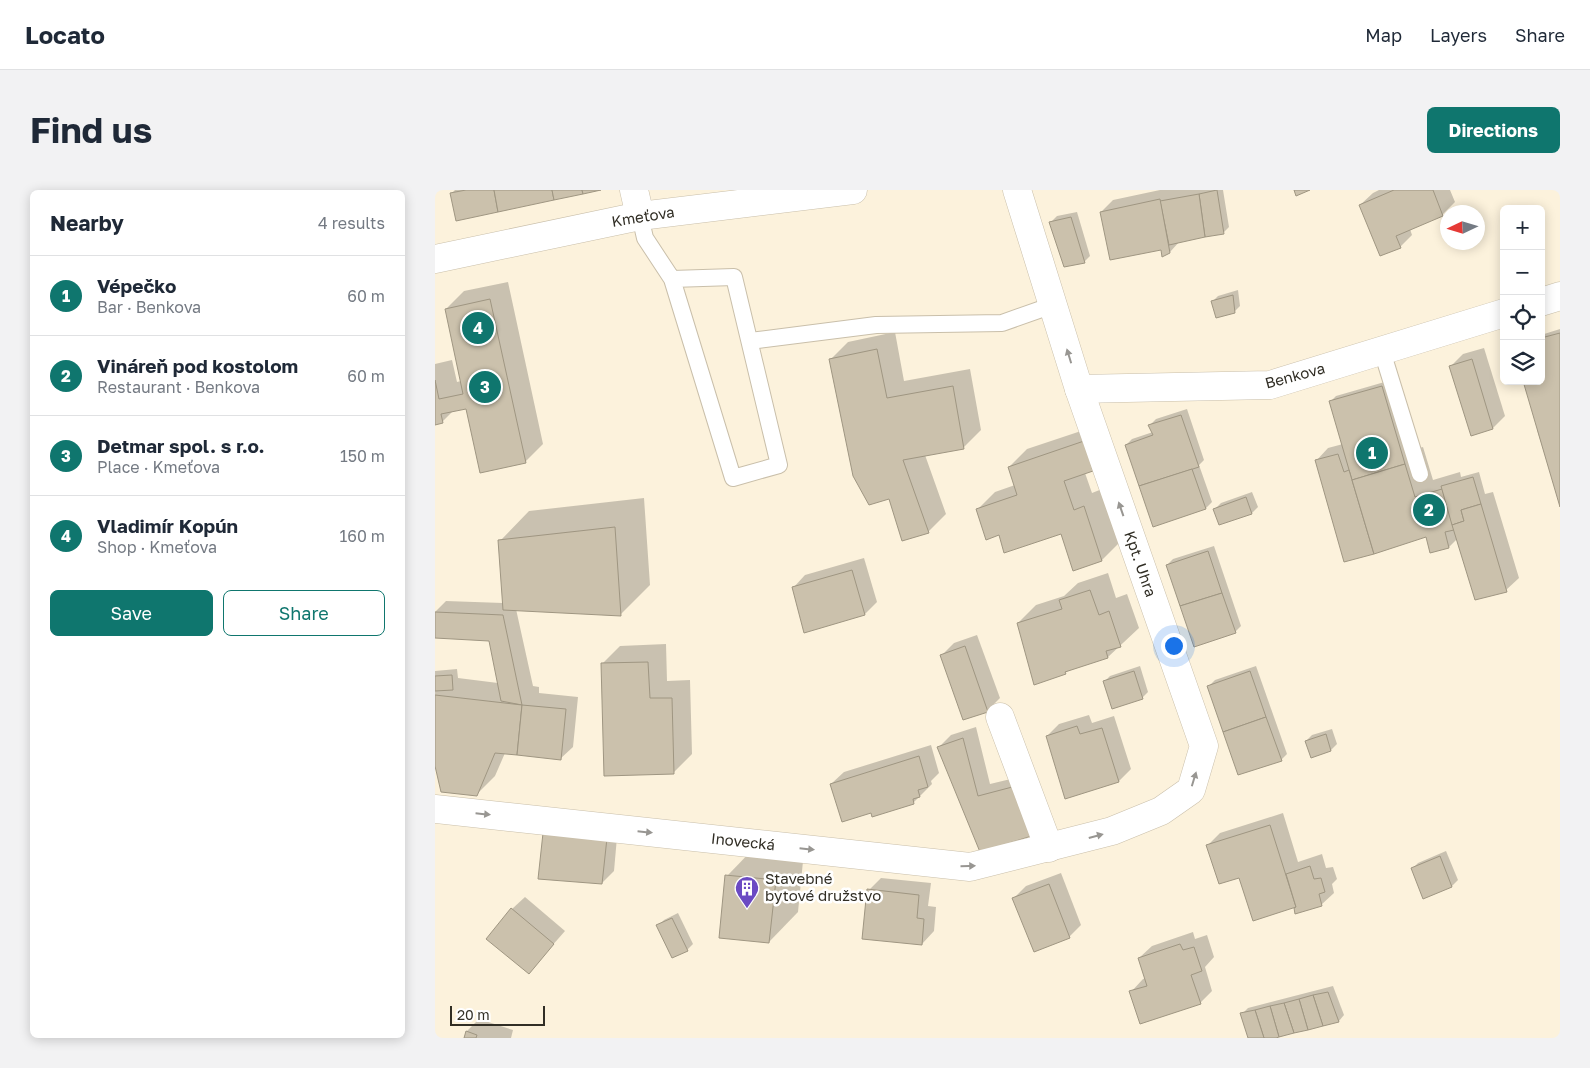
<!DOCTYPE html>
<meta charset="utf-8">
<style>
body{margin:0;font-family:"Golos Text",sans-serif;background:#f2f2f3;color:#1f2937}
.controls{position:absolute;right:15px;top:15px;display:grid;overflow:hidden;border-radius:8px;box-shadow:0 2px 12px #0003}
.controls button{width:45px;height:45px;display:grid;place-items:center;padding:0;border:0;border-bottom:1px solid #e0e1e3;background:#fff;color:#1f2937;font:25px sans-serif}
.compass{position:absolute;left:1005px;top:15px;width:45px;height:45px;border-radius:50%;background:#fff;box-shadow:0 2px 12px #0003;rotate:266deg}
.scale{position:absolute;left:15px;bottom:12px;width:95px;box-sizing:border-box;padding-left:5px;border:2px solid #312e25;border-top:0;font-size:14px;line-height:18px;white-space:nowrap;color:#312e25;-webkit-text-stroke:4px #fff;paint-order:stroke}
.you{position:absolute;left:738px;top:455px;width:18px;height:18px;margin:-12px;border:4px solid #fff;border-radius:50%;background:#1a73e8;box-shadow:0 0 0 8px #1a73e833}
.badge{display:grid;place-items:center;width:32px;height:32px;border-radius:50%;background:#0f766e;color:#fff;font-size:16px;font-weight:700}
.pin{position:absolute;translate:-50% -50%;border:2px solid #fff;box-shadow:0 1px 5px #0006}
.list{margin:0;padding:0;list-style:none}
h2{display:flex;justify-content:space-between;align-items:center;height:65px;margin:0;padding:0 20px;font-size:21px}
h2 small{font-size:16px;font-weight:400;color:#747a83}
.list li{display:grid;grid-template-columns:32px 1fr auto;gap:15px;align-items:center;box-sizing:border-box;height:80px;padding:0 20px;border-top:1px solid #e0e1e3}
.list b{display:block;font-size:19px;white-space:nowrap}
.list p{margin:0;font-size:16px;white-space:nowrap;color:#747a83}
.list em{font-size:16px;font-style:normal;color:#747a83}
.actions{display:flex;gap:10px;padding:15px 20px}
.actions a{flex:1;padding:11px 0;border:1px solid #0f766e;border-radius:8px;text-align:center;font-size:18px;color:#0f766e}
.actions .main{background:#0f766e;color:#fff}
.icon{flex:none;width:28px;height:28px;fill:none;stroke:currentColor;stroke-width:2;stroke-linecap:round;stroke-linejoin:round}
.map{position:relative;flex:none;width:1125px;height:848px;overflow:hidden;border-radius:8px}
header{display:flex;align-items:center;gap:30px;box-sizing:border-box;height:70px;padding:0 25px;background:#fff;border-bottom:1px solid #e0e1e3}
header strong{font-size:24px}
nav{display:flex;gap:28px;margin-inline-start:auto;font-size:18px}
.intro{display:flex;align-items:center;justify-content:space-between;box-sizing:border-box;height:120px;padding:0 30px}
h1{margin:0;font-size:35px}
.button{padding:12px 22px;border-radius:8px;background:#0f766e;color:#fff;font-size:18px;font-weight:700}
main{display:flex;gap:30px;padding:0 30px}
aside{flex:1;background:#fff;border-radius:8px;box-shadow:0 2px 12px #0003}
.map>svg:first-child{display:block}
.shadow{fill:#0003}
.building{fill:#cbc1ac;stroke:#9f9682}
.lines{fill:none;stroke-linecap:round;stroke-linejoin:round}
.service-casing{stroke:#c9bfaa;stroke-width:18}
.minor-casing{stroke:#c9bfaa;stroke-width:29}
.service{stroke:#fff;stroke-width:16}
.minor{stroke:#fff;stroke-width:28}
.oneway{fill:#989692}
.labels{text-anchor:middle;stroke-width:5;stroke-linejoin:round;paint-order:stroke}
.street-label{font-size:15px;fill:#312e25;stroke:#fff}
.poi-label{font-size:15px;fill:#312e25;stroke:#fff;text-anchor:start}
</style>
<header>
<strong>Locato</strong>
<nav><a>Map</a><a>Layers</a><a>Share</a></nav>
</header>
<div class="intro"><h1>Find us</h1><a class="button">Directions</a></div>
<main>
<aside>
<h2>Nearby<small>4 results</small></h2>
<ul class="list">
<li><span class="badge">1</span><div><b>Vépečko</b><p>Bar · Benkova</p></div><em>60 m</em></li>
<li><span class="badge">2</span><div><b>Vináreň pod kostolom</b><p>Restaurant · Benkova</p></div><em>60 m</em></li>
<li><span class="badge">3</span><div><b>Detmar spol. s r.o.</b><p>Place · Kmeťova</p></div><em>150 m</em></li>
<li><span class="badge">4</span><div><b>Vladimír Kopún</b><p>Shop · Kmeťova</p></div><em>160 m</em></li>
</ul>
<div class="actions"><a class="main">Save</a><a>Share</a></div>
</aside>
<div class="map">
<svg width="1125" height="848" viewBox="0 0 1125 848">
<rect width="100%" height="100%" fill="#fcf2dc"/>
<g class="shadow">
<polygon points="20,0 160,0 16,4"/>
<polygon points="725,0 788,0 794,37 788,43 745,51 735,62 727,59 666,22 678,10"/>
<polygon points="944,0 1015,0 1020,12 1007,25 975,39 977,45 965,57 925,15 938,3"/>
<polygon points="642,22 655,66 649,72 616,32 622,26"/>
<polygon points="73,92 108,254 90,272 32,218 19,220 7,232 0,233 0,174 17,170 22,192 26,191 11,119 29,101"/>
<polygon points="803,100 805,116 799,122 777,112 783,106"/>
<polygon points="1125,139 1125,313 1102,240 1106,191 1106,145"/>
<polygon points="460,142 469,191 535,179 546,240 528,258 490,265 511,324 493,342 455,308 395,170 413,152"/>
<polygon points="1049,158 1070,226 1058,238 1016,176 1028,164"/>
<polygon points="953,191 974,261 988,257 998,290 1025,282 1026,287 1044,282 1050,304 1058,302 1084,388 1071,400 1023,348 1014,357 992,346 938,362 881,271 893,258 908,254 895,212 901,206"/>
<polygon points="752,219 769,270 764,275 777,312 771,318 691,255 697,249 718,242 715,235 721,229"/>
<polygon points="667,234 676,262 658,280 650,283 657,303 667,299 685,352 667,370 627,342 564,344 542,320 560,302 580,295 574,277 592,259"/>
<polygon points="817,302 823,317 817,323 780,319 786,313"/>
<polygon points="209,308 215,395 185,425 81,419 98,496 104,497 104,503 143,507 138,557 125,569 70,563 60,586 42,604 0,570 0,481 22,479 23,488 63,493 55,449 0,447 0,422 11,411 68,413 65,351 94,321"/>
<polygon points="779,356 806,436 800,442 732,375 738,369"/>
<polygon points="429,368 442,412 430,424 358,398 370,385"/>
<polygon points="673,383 681,408 692,404 704,438 673,467 634,480 630,483 583,433 601,415 629,406 643,393"/>
<polygon points="542,445 565,508 552,521 507,465 519,453"/>
<polygon points="231,454 232,491 255,490 257,564 239,582 167,474 185,456"/>
<polygon points="705,476 713,502 707,508 669,492 675,486"/>
<polygon points="821,476 852,564 846,570 774,496 780,490"/>
<polygon points="654,525 657,533 679,526 696,579 684,591 612,546 624,534"/>
<polygon points="541,537 555,594 593,585 546,660 504,557 516,545"/>
<polygon points="897,539 902,554 896,560 876,566 871,551 877,545"/>
<polygon points="496,555 504,583 496,591 497,594 478,613 396,594 409,582"/>
<polygon points="848,623 863,672 887,664 891,678 898,677 902,689 897,694 899,703 886,715 861,723 859,716 805,686 773,655 785,643"/>
<polygon points="183,636 179,681 167,693 105,688"/>
<polygon points="321,656 369,661 363,722 334,752 292,686"/>
<polygon points="1011,661 1023,690 1017,696 977,679 983,673"/>
<polygon points="626,683 646,735 634,747 579,708 591,696"/>
<polygon points="446,688 496,693 493,716 501,717 499,741 487,754 434,700"/>
<polygon points="90,707 130,741 94,782 77,719"/>
<polygon points="243,723 258,754 252,760 223,736 229,730"/>
<polygon points="758,742 760,749 772,745 779,767 770,777 777,801 765,813 696,802 708,789 711,788 704,768 717,756"/>
<polygon points="898,796 909,825 904,831 835,848 814,848 807,824 813,818"/>
<polygon points="44,829 78,840 76,848 30,848 32,841"/>
</g>
<g class="building">
<polygon points="31,0 59,0 63,22 21,31 15,3"/>
<polygon points="59,0 117,0 119,10 63,22"/>
<polygon points="117,0 147,0 148,4 119,10"/>
<polygon points="147,0 166,0 148,4"/>
<polygon points="782,0 789,44 770,47 764,4"/>
<polygon points="859,0 875,0 861,6"/>
<polygon points="959,0 998,0 1008,26 961,46 966,58 945,66 924,15"/>
<polygon points="764,4 770,47 734,55 725,11"/>
<polygon points="725,9 735,63 727,67 726,60 675,70 665,22"/>
<polygon points="636,27 650,73 629,77 614,32"/>
<polygon points="798,105 800,123 781,128 776,111"/>
<polygon points="55,109 91,273 45,283 31,219 6,224 8,233 0,235 0,190 4,209 28,204 10,119"/>
<polygon points="1125,143 1125,317 1088,191 1106,191 1106,148"/>
<polygon points="442,159 452,208 518,196 529,259 468,270 494,343 467,351 454,309 434,315 418,286 394,169"/>
<polygon points="1037,169 1058,239 1036,246 1014,176"/>
<polygon points="947,196 970,274 917,290 894,211"/>
<polygon points="746,225 764,277 704,296 690,255 718,245 713,235"/>
<polygon points="649,251 658,281 629,291 639,320 649,316 667,371 638,381 626,344 569,363 564,345 551,350 541,319 582,305 573,277"/>
<polygon points="903,264 909,282 914,280 939,364 909,372 880,270"/>
<polygon points="970,274 980,307 1007,299 1019,340 1010,342 1014,358 995,363 991,347 939,364 917,290"/>
<polygon points="757,279 771,319 718,337 704,296"/>
<polygon points="1038,287 1046,314 1026,320 1029,331 1017,335 1006,296"/>
<polygon points="811,307 817,324 784,335 778,319"/>
<polygon points="1046,314 1072,402 1040,410 1017,335 1029,331 1026,320"/>
<polygon points="180,337 186,426 68,420 63,350"/>
<polygon points="773,361 787,403 745,416 731,375"/>
<polygon points="417,380 430,425 369,443 357,397"/>
<polygon points="655,400 664,425 674,421 686,457 671,461 673,468 630,482 631,484 599,495 582,433 627,419 624,410"/>
<polygon points="787,403 801,443 759,457 745,416"/>
<polygon points="0,422 68,425 87,515 66,511 54,451 0,448"/>
<polygon points="530,456 553,522 528,530 505,465"/>
<polygon points="213,472 215,508 237,508 239,584 169,586 166,473"/>
<polygon points="699,481 708,509 677,519 668,491"/>
<polygon points="815,481 831,527 788,542 772,496"/>
<polygon points="17,485 18,500 0,501 0,486"/>
<polygon points="0,505 87,515 82,565 60,563 42,606 6,602 0,576"/>
<polygon points="87,515 131,519 126,570 82,565"/>
<polygon points="831,527 847,571 803,585 788,542"/>
<polygon points="642,536 645,544 667,538 684,592 630,609 611,546"/>
<polygon points="891,544 896,561 876,568 870,551"/>
<polygon points="528,548 543,606 581,596 600,645 545,662 502,557"/>
<polygon points="484,566 493,597 483,600 485,607 478,609 479,614 437,627 436,623 407,632 395,594"/>
<polygon points="835,635 861,717 818,731 804,688 784,694 771,655"/>
<polygon points="108,643 172,648 167,694 103,689"/>
<polygon points="1005,666 1017,697 988,709 976,678"/>
<polygon points="875,676 879,689 886,688 890,702 884,704 887,716 860,724 859,718 861,717 851,684"/>
<polygon points="290,685 341,690 334,753 284,748"/>
<polygon points="614,694 635,748 599,762 577,708"/>
<polygon points="432,699 484,705 482,728 489,729 487,755 427,749"/>
<polygon points="76,718 119,754 94,784 51,749"/>
<polygon points="237,728 253,761 237,768 221,735"/>
<polygon points="745,754 748,760 759,757 767,781 756,785 766,814 705,834 694,801 712,796 703,768"/>
<polygon points="893,802 904,832 888,836 878,805"/>
<polygon points="878,805 888,836 873,840 864,809"/>
<polygon points="864,809 873,840 859,843 849,813"/>
<polygon points="849,813 859,843 844,847 835,816"/>
<polygon points="835,816 844,847 841,848 829,848 820,820"/>
<polygon points="820,820 829,848 813,848 805,823"/>
<polygon points="31,841 42,845 41,848 29,848"/>
</g>
<g class="lines">
<g class="service-casing">
<g id="service">
<polyline points="205,26 210,48 237,89 299,87 344,275 298,288 237,89"/>
<polyline points="315,151 441,135 567,133 618,115"/>
<polyline points="947,161 985,284"/>
</g>
</g>
<g class="minor-casing">
<g id="minor">
<polyline points="199,0 205,26"/>
<polyline points="0,69 205,26 418,0"/>
<polyline points="1106,112 1125,106"/>
<polyline points="644,199 835,195 1069,123"/>
<polyline points="565,527 614,658"/>
<polyline points="0,619 535,677 677,641 726,621 756,600 769,556 644,199 582,0"/>
</g>
</g>
<use href="#service" class="service"/>
<use href="#minor" class="minor"/>
</g>
<defs><path id="oneway-solid" d="M-6-.8H1V-3.2L6.5 0L1 3.2V.8H-6Z" transform="scale(1.25)"/></defs>
<g class="oneway">
<use href="#oneway-solid" transform="translate(634 166) rotate(-107)"/>
<use href="#oneway-solid" transform="translate(686 319) rotate(-109)"/>
<use href="#oneway-solid" transform="translate(759 589) rotate(-73)"/>
<use href="#oneway-solid" transform="translate(48 624) rotate(6)"/>
<use href="#oneway-solid" transform="translate(210 642) rotate(6)"/>
<use href="#oneway-solid" transform="translate(661 646) rotate(-15)"/>
<use href="#oneway-solid" transform="translate(372 659) rotate(6)"/>
<use href="#oneway-solid" transform="translate(533 676) rotate(-1)"/>
</g>
<defs>
<g id="building-pin" transform="scale(1.25)"><path d="M0 17L-7.5 6A9.5 9.5 0 1 1 7.5 6Z" fill="#6b4ac3" stroke="#fff"/><path d="M-4-6H4V6H1V3H-1V6H-4ZM-2.5-4.3h1.7v1.8h-1.7ZM.8-4.3h1.7v1.8H.8ZM-2.5-1h1.7V.8h-1.7ZM.8-1h1.7V.8H.8Z" fill="#fff"/></g>
</defs>
<g fill-rule="evenodd">
<use href="#building-pin" x="312" y="698"/>
</g>
<g class="labels">
<g class="street-label">
<text transform="translate(208 27) rotate(-9)" y="5">Kmeťova</text>
<text transform="translate(860 186) rotate(-15)" y="5">Benkova</text>
<text transform="translate(705 374) rotate(71)" y="5">Kpt. Uhra</text>
<text transform="translate(308 652) rotate(6)" y="5">Inovecká</text>
</g>
<g class="poi-label">
<text x="330" y="694">Stavebné<tspan x="330" dy="17">bytové družstvo</tspan></text>
</g>
</g>
</svg>
<div class="controls">
<button>+</button>
<button>−</button>
<button><svg class="icon" aria-label="locate" viewBox="0 0 24 24"><circle cx="12" cy="12" r="6"/><path d="M12 2v4M12 18v4M2 12h4M18 12h4"/></svg></button>
<button><svg class="icon" aria-label="layers" viewBox="0 0 24 24"><path d="M12 4l9 5-9 5-9-5zM3 14l9 5 9-5"/></svg></button>
</div>
<svg class="compass" viewBox="-18 -18 36 36"><path d="M0-13l5 13h-10z" fill="#e53935"/><path d="M0 13l5-13h-10z" fill="#747a83"/></svg>
<div class="scale">20 m</div>
<div class="you"></div>
<div class="pin badge" style="left:937px;top:263px">1</div>
<div class="pin badge" style="left:994px;top:320px">2</div>
<div class="pin badge" style="left:50px;top:197px">3</div>
<div class="pin badge" style="left:43px;top:138px">4</div>
</div>
</main>
